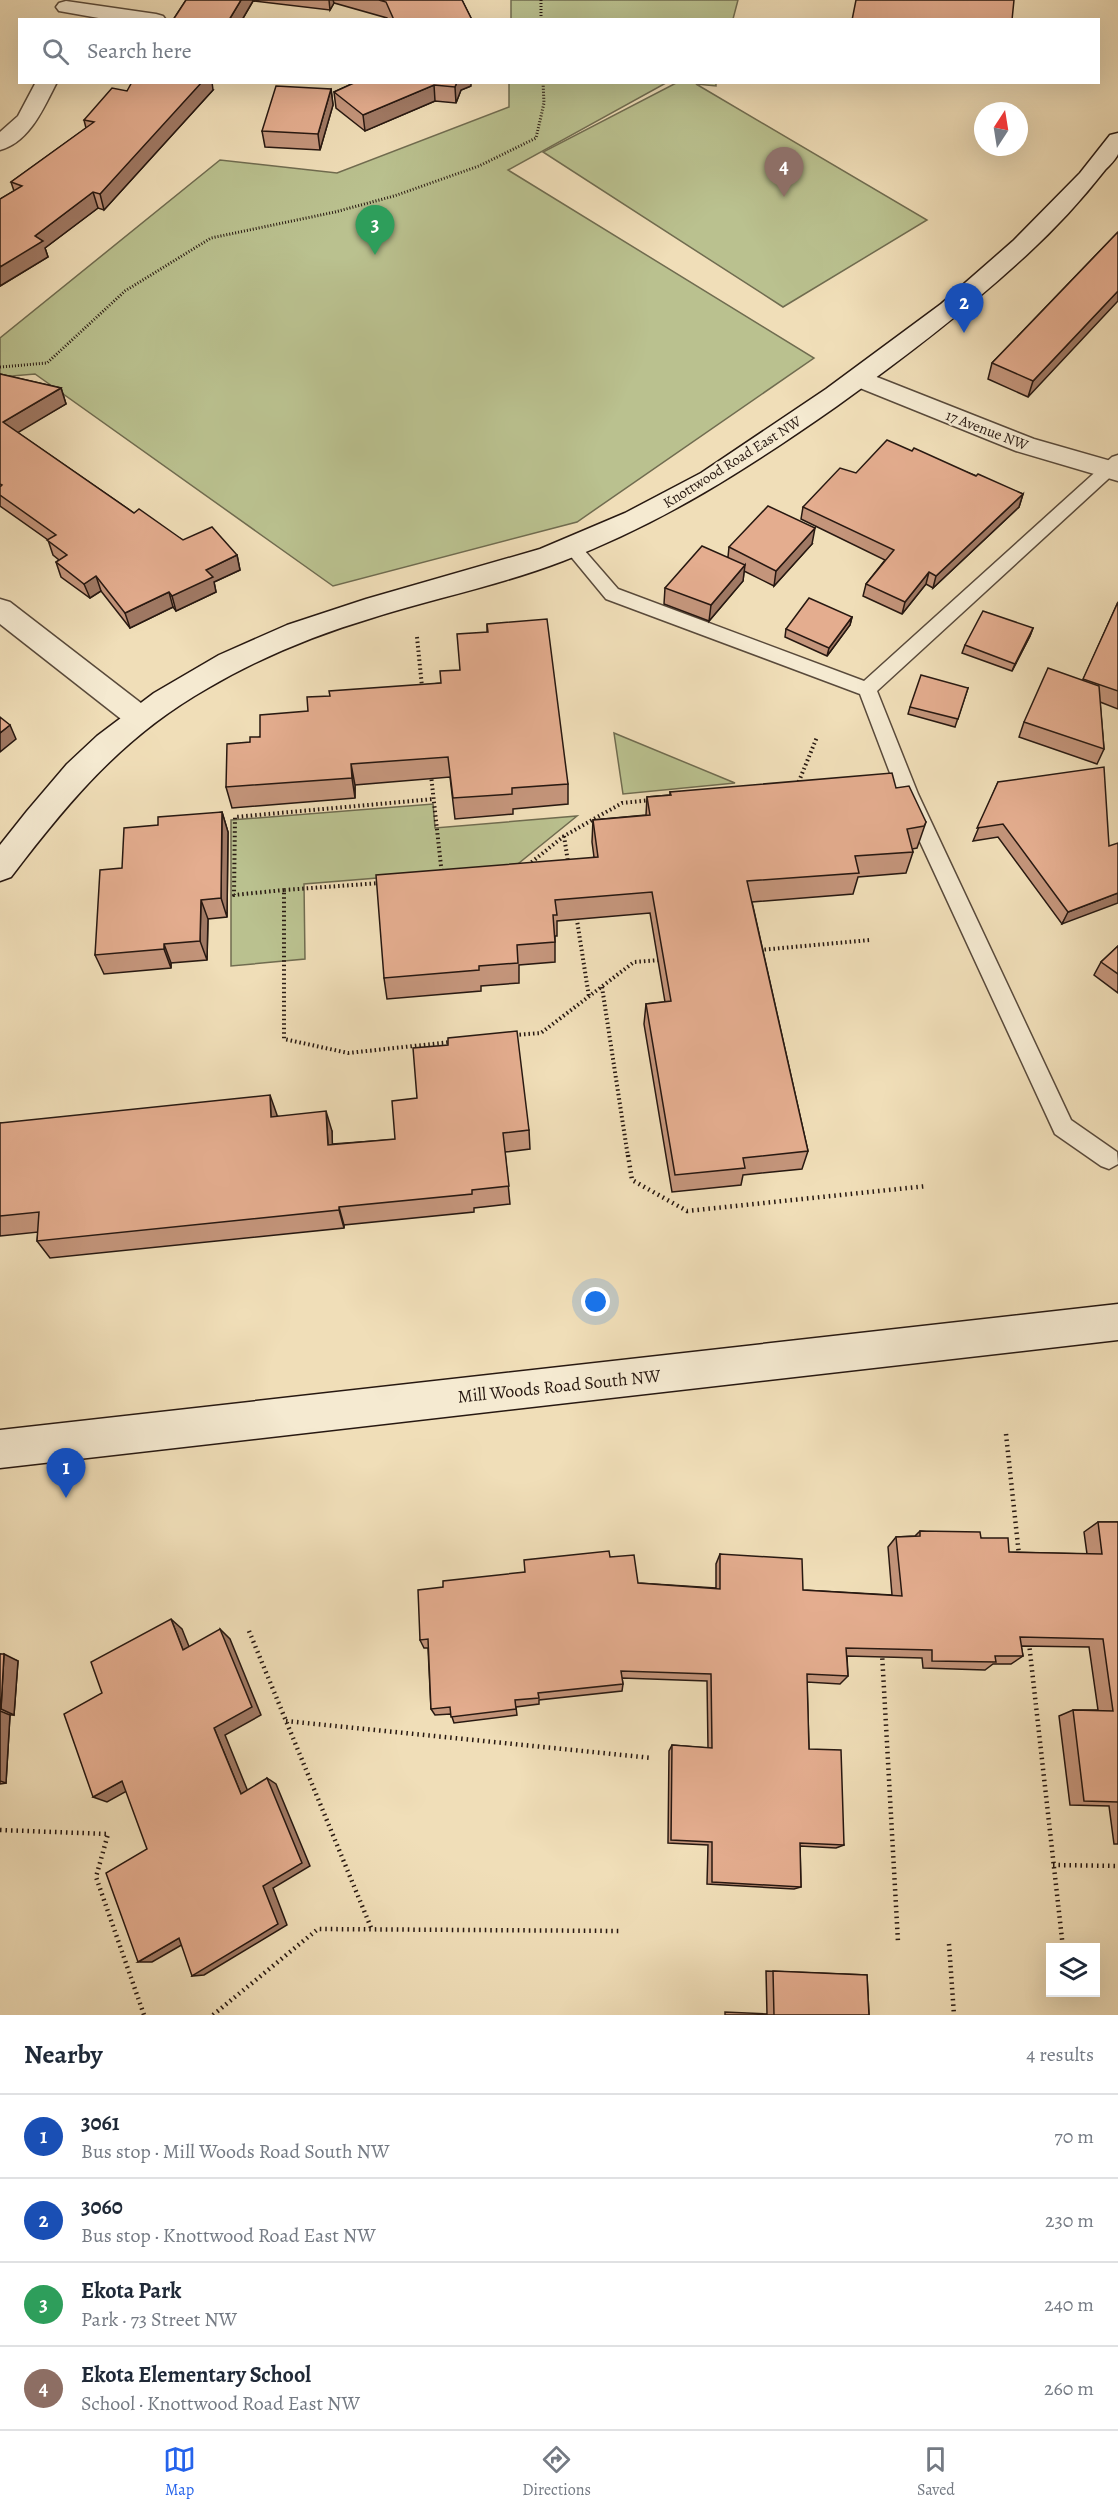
<!DOCTYPE html>
<meta charset="utf-8">
<style>
body{margin:0;font-family:Alegreya,serif;background:#f6f6f7;color:#1f2937}
.controls{position:absolute;right:18px;bottom:18px;display:grid;overflow:hidden;border-radius:0px;box-shadow:0 6px 24px #0002}
.controls button{width:54px;height:54px;display:grid;place-items:center;padding:0;border:0;border-bottom:2px solid #e0e1e3;background:#fff;color:#1f2937;font:30px sans-serif}
.compass{position:absolute;left:974px;top:102px;width:54px;height:54px;border-radius:50%;background:#fff;box-shadow:0 6px 24px #0002;rotate:12deg}
.you{position:absolute;left:596px;top:1302px;width:21px;height:21px;margin:-15px;border:4px solid #fff;border-radius:50%;background:#1a73e8;box-shadow:0 0 0 9px #1a73e833}
.badge{display:grid;place-items:center;width:39px;height:39px;border-radius:50%;background:#2563eb;color:#fff;font-size:20px;font-weight:700}
.pin{position:absolute;translate:-50% -50px;filter:drop-shadow(0 2px 3px #0008)}
.pin::after{content:'';position:absolute;top:32px;width:21px;height:18px;background:inherit;clip-path:polygon(0 0,100% 0,50% 100%)}
.list{margin:0;padding:0;list-style:none}
h2{display:flex;justify-content:space-between;align-items:center;height:78px;margin:0;padding:0 24px;font-size:26px}
h2 small{font-size:20px;font-weight:400;color:#747a83}
.list li{display:grid;grid-template-columns:39px 1fr auto;gap:18px;align-items:center;box-sizing:border-box;height:84px;padding:0 24px;border-top:2px solid #e0e1e3}
.list b{display:block;font-size:22px;white-space:nowrap}
.list p{margin:0;font-size:20px;white-space:nowrap;color:#747a83}
.list em{font-size:20px;font-style:normal;color:#747a83}
.icon{flex:none;width:33px;height:33px;fill:none;stroke:currentColor;stroke-width:2;stroke-linecap:round;stroke-linejoin:round}
.map{position:relative;flex:none;width:1118px;height:2015px;overflow:hidden}
.search{position:absolute;background:#fff;box-shadow:0 6px 24px #0002;left:18px;right:18px;top:18px;height:66px;display:flex;align-items:center;gap:15px;box-sizing:border-box;padding:0 21px;border-radius:0px;color:#747a83;font-size:22px}
.sheet{height:414px;background:#fff}
nav{display:flex;justify-content:space-around;align-items:center;box-sizing:border-box;height:84px;border-top:2px solid #e0e1e3;background:#fff;font-size:16px;color:#747a83}
nav a{display:grid;justify-items:center;gap:3px}
nav .on{color:#2563eb}
.map>svg:first-child{display:block}
.green{fill:#bac18f;stroke:#706c50;stroke-width:1.5}
.lines{fill:none;stroke-linecap:round;stroke-linejoin:round}
.lane-casing{stroke:#594a3b;stroke-width:3}
.street-casing{stroke:#594a3b;stroke-width:3}
.secondary-casing{stroke:#271811;stroke-width:3}
.path-far2{stroke:#271811;stroke-width:3;stroke-dasharray:1 2;stroke-linecap:butt}
.path-far1{stroke:#271811;stroke-width:4;stroke-dasharray:1.5 3;stroke-linecap:butt}
.path{stroke:#271811;stroke-width:4.5;stroke-dasharray:1.5 4;stroke-linecap:butt}
.lane{fill:#f5ead1;fill-rule:evenodd}
.street{fill:#f5ead1;fill-rule:evenodd}
.secondary{fill:#f5ead1;fill-rule:evenodd}
.wall{fill:#c4957b;stroke:#271811;stroke-width:1.5}
.shaded-wall{fill:#a07964;stroke:#271811;stroke-width:1.5}
.building{fill:#e4ad8f;stroke:#271811;stroke-width:1.5}
.labels{text-anchor:middle;stroke-width:4.5;stroke-linejoin:round;paint-order:stroke}
.far-street-label{font-size:15px;fill:#271811;stroke:#f5ead1}
.street-label{font-size:18px;fill:#271811;stroke:#f5ead1}
</style>
<div class="map">
<svg width="1118" height="2015" viewBox="0 0 1118 2015">
<rect width="100%" height="100%" fill="#f0deb8"/>
<filter id="stains"><feTurbulence type="fractalNoise" baseFrequency=".00333" numOctaves="4"/><feColorMatrix values="0 0 0 0 .2 0 0 0 0 .09 0 0 0 0 .02 0 0 0 .5 -.17"/></filter>
<radialGradient id="worn" r=".72"><stop offset=".6" stop-color="#630" stop-opacity="0"/><stop offset="1" stop-color="#630" stop-opacity=".3"/></radialGradient>
<g class="green">
<polygon points="511,0 738,0 733,19 511,20"/>
<polygon points="509,82 666,83 508,170 814,358 577,522 333,586 35,374 0,377 0,338 220,160 337,173 509,107"/>
<polygon points="678,82 716,83 716,86 696,84 927,220 783,307 543,152"/>
<polygon points="614,733 735,783 623,794"/>
<polygon points="433,804 435,828 577,816 514,867 304,884 305,959 231,966 231,820"/>
</g>
<g class="lines">
<g class="lane-casing">
<polygon id="lane" points="1118,455 1118,470 877,691 918,794 1071,1120 1117,1152 1118,1164 1109,1169 1101,1166 1055,1134 898,794 860,694 606,599 563,547 566,543 578,543 618,589 864,681 1112,457"/>
</g>
<g class="street-casing">
<g id="street">
<polygon points="66,1 156,14 163,16 166,20 110,20 59,11 56,7 59,3"/>
<path d="M36 82H57C44 107 30 142 0 150V132L18 116Z"/>
<polygon points="859,370 1034,439 1118,463 1118,481 1016,451 850,384 846,378 850,372"/>
<polygon points="0,599 10,602 150,710 155,718 150,726 140,729 130,726 0,624"/>
</g>
</g>
<g class="secondary-casing">
<g id="secondary">
<path d="M1118 133C1118 139 1118 149 1118 154 1116 159 1109 166 1105 170 1080 202 1051 233 1021 260 963 313 901 360 837 406 750 467 663 523 563 561 501 585 435 598 372 618 315 635 259 658 208 688 123 736 69 801 11 877L0 881V845L27 811 67 764 97 736 154 693 219 655 287 625 366 599 540 549 625 513 701 473 826 389 941 304 1013 241 1080 173 1110 135Z"/>
<polygon points="1118,1304 1118,1340 0,1468 0,1430"/>
</g>
</g>
<g class="path-far2">
<polyline points="541,0 541,20"/>
<polyline points="0,367 47,363 125,291 211,238 335,212 394,196 479,166 536,138 544,103 543,82"/>
</g>
<g class="path-far1">
<polyline points="417,637 422,687"/>
<polyline points="431,775 442,875"/>
<polyline points="797,786 817,737"/>
<polyline points="564,836 568,862"/>
<polyline points="528,865 564,836 622,803 651,800"/>
<polyline points="380,883 284,890 284,1039 348,1053 451,1042"/>
<polyline points="284,890 234,895 235,817 434,799"/>
<polyline points="576,914 589,997"/>
<polyline points="760,950 870,940"/>
<polyline points="602,987 628,1157"/>
<polyline points="515,1035 541,1033 634,962 660,960"/>
</g>
<g class="path">
<polyline points="628,1155 632,1180 687,1211 927,1186"/>
<polyline points="1006,1434 1019,1555"/>
<polyline points="249,1631 372,1930"/>
<polyline points="1029,1643 1063,1948"/>
<polyline points="882,1653 898,1942"/>
<polyline points="286,1721 652,1758"/>
<polyline points="0,1830 108,1834 96,1877 144,2015"/>
<polyline points="1053,1865 1118,1866"/>
<polyline points="949,1944 954,2015"/>
<polyline points="213,2015 318,1929 621,1931"/>
</g>
<use href="#lane" class="lane"/>
<use href="#street" class="street"/>
<use href="#secondary" class="secondary"/>
</g>
<g class="wall">
<polygon points="186,0 462,0 472,20 388,20 387,18 334,3 330,10 253,1 242,20 173,20"/>
<polygon points="356,82 471,86 461,90 456,103 435,101 365,131 336,108 334,92"/>
<polygon points="331,89 333,105 320,150 265,147 262,131"/>
<polygon points="213,90 104,210 98,208 45,248 48,257 0,286 0,199 14,191 11,182 86,128 84,120 127,91"/>
<polygon points="1118,232 1028,397 988,379 992,363"/>
<polygon points="0,374 61,388 66,404 17,432 134,513 183,540 237,555 240,570 214,582 216,592 176,611 173,607 130,628 101,591 90,598 61,577 56,562 59,560 53,555 48,540 0,506"/>
<polygon points="912,451 1023,494 1019,507 933,588 926,584 902,614 863,596 866,584 885,560 801,519 803,507"/>
<polygon points="812,544 774,586 744,571 743,581 709,621 664,604 665,588 728,557 729,547"/>
<polygon points="1118,602 1118,709 1100,702 1104,749 1097,764 1019,737 1024,722 1083,680"/>
<polygon points="852,617 850,625 827,656 785,637 786,629"/>
<polygon points="487,624 568,784 568,804 513,809 513,814 455,819 450,777 355,785 355,798 232,808 226,787 250,742 308,711 330,696 441,683 460,670 487,632"/>
<polygon points="1033,628 1030,636 1012,671 962,653 965,645"/>
<polygon points="968,688 955,727 908,714 910,707"/>
<polygon points="998,782 1109,846 1062,924 998,837 973,841"/>
<polygon points="896,788 926,822 917,848 912,849 913,852 906,873 858,877 853,894 752,902 808,1151 802,1169 743,1175 741,1185 672,1192 644,1024 646,1004 665,1002 650,913 557,921 557,936 555,936 555,962 519,965 519,983 481,986 481,991 387,999 384,978 594,857 592,842 593,820 646,815 647,797 670,795 670,792"/>
<polygon points="222,812 228,832 227,917 208,919 207,960 171,963 171,968 104,974 95,955 122,868 158,825"/>
<polygon points="1118,946 1118,993 1094,975 1101,962"/>
<polygon points="277,1116 332,1131 332,1144 529,1130 530,1149 505,1152 510,1204 474,1208 474,1212 344,1225 344,1228 50,1258 37,1241 38,1232 0,1236 0,1123"/>
<polygon points="1098,1522 1118,1522 1118,1844 1114,1844 1109,1806 1070,1805 1059,1716 1073,1710 1098,1710 1089,1647 1021,1646 1023,1656 1011,1664 993,1664 985,1670 923,1668 922,1658 847,1656 848,1676 840,1684 807,1682 809,1749 844,1845 836,1848 800,1846 801,1887 794,1889 707,1884 708,1845 668,1843 669,1751 672,1745 708,1748 707,1681 622,1678 623,1684 622,1691 539,1700 539,1704 516,1707 517,1715 454,1723 451,1714 435,1715 431,1709 428,1648 424,1648 420,1640 443,1587 610,1557 638,1583 716,1588 716,1564 720,1554 803,1590 892,1595 888,1547 896,1537 915,1536 920,1531 981,1538 1009,1552 1087,1554 1084,1532"/>
<polygon points="0,1654 18,1661 14,1715 10,1715 6,1783 0,1784"/>
<polygon points="766,1971 867,1975 869,2015 725,2015 725,2012 767,2014"/>
</g>
<g class="shaded-wall">
<polygon points="241,0 253,0 253,1 242,20 229,20"/>
<polygon points="329,0 333,0 334,3 330,10"/>
<polygon points="199,82 212,82 213,90 104,210 100,194"/>
<polygon points="457,82 471,82 471,86 461,90 456,103 455,87"/>
<polygon points="434,85 435,101 365,131 363,115"/>
<polygon points="331,89 333,105 320,150 318,134"/>
<polygon points="93,192 98,208 45,248 48,257 0,286 0,267 35,236"/>
<polygon points="1118,291 1118,301 1028,397 1033,381"/>
<polygon points="61,388 66,404 9,438 3,422"/>
<polygon points="1023,494 1019,507 933,588 936,576"/>
<polygon points="815,528 812,544 774,586 776,571"/>
<polygon points="237,555 240,570 214,582 216,592 176,611 172,596 206,570"/>
<polygon points="745,565 743,581 709,621 711,605"/>
<polygon points="929,572 926,584 902,614 905,602"/>
<polygon points="96,576 101,591 90,598 84,584"/>
<polygon points="169,592 173,607 130,628 125,613"/>
<polygon points="852,617 850,625 827,656 829,648"/>
<polygon points="1033,628 1030,636 1012,671 1015,664"/>
<polygon points="10,725 16,739 0,752 0,733"/>
<polygon points="351,764 355,785 355,798 352,778"/>
<polygon points="222,812 228,832 227,917 221,898"/>
<polygon points="1118,893 1118,903 1062,924 1068,912"/>
<polygon points="201,900 208,919 207,960 200,941"/>
<polygon points="164,944 171,963 171,968 164,949"/>
<polygon points="270,1095 277,1115 277,1136 271,1117"/>
<polygon points="326,1111 332,1131 333,1164 328,1145"/>
<polygon points="339,1207 344,1225 344,1228 339,1210"/>
<polygon points="171,1619 182,1629 194,1659 183,1650"/>
<polygon points="220,1629 230,1639 261,1715 225,1735 251,1799 241,1794 214,1728"/>
<polygon points="4,1654 18,1661 14,1715 1,1709"/>
<polygon points="0,1711 10,1715 6,1783 0,1781"/>
<polygon points="267,1778 276,1784 310,1866 273,1888 287,1925 204,1975 192,1976 263,1886"/>
<polygon points="122,1781 136,1786 107,1802 93,1797"/>
<polygon points="179,1938 192,1939 152,1962 138,1962"/>
</g>
<g class="building">
<polygon points="186,0 241,0 229,20 173,20"/>
<polygon points="379,0 462,0 472,20 394,20 386,2"/>
<polygon points="856,0 1014,0 1012,20 852,20"/>
<polygon points="132,82 202,82 100,194 93,192 35,236 43,241 0,267 0,199 22,186 11,182 94,122 84,120 112,88 127,91"/>
<polygon points="356,82 457,82 455,87 434,85 363,115 334,92"/>
<polygon points="276,86 331,89 318,134 262,131"/>
<polygon points="1118,232 1118,291 1033,381 992,363"/>
<polygon points="0,374 61,388 3,422 134,513 139,509 183,540 212,527 237,555 206,570 213,577 172,596 169,592 125,613 96,576 84,584 56,562 67,555 47,540 56,535 0,495 0,487 2,485 0,484"/>
<polygon points="887,440 912,451 914,448 976,476 978,474 1023,494 936,576 929,572 905,602 866,584 894,550 803,507 840,468 856,473"/>
<polygon points="768,506 815,528 776,571 729,547"/>
<polygon points="702,546 745,565 711,605 665,588"/>
<polygon points="809,598 852,617 829,648 786,629"/>
<polygon points="1118,602 1118,691 1083,679"/>
<polygon points="983,611 1033,628 1015,664 965,645"/>
<polygon points="547,619 568,784 512,788 512,794 453,798 448,757 351,764 352,778 226,787 227,744 250,742 250,737 260,737 260,715 308,711 307,697 330,696 329,691 441,683 440,671 460,670 457,634 488,632 487,624"/>
<polygon points="1048,668 1099,686 1104,749 1024,722"/>
<polygon points="921,675 968,688 958,719 910,707"/>
<polygon points="0,717 10,725 0,733"/>
<polygon points="1104,767 1109,846 1118,843 1118,893 1068,912 1003,824 977,828 998,782"/>
<polygon points="892,773 896,788 909,786 926,822 924,826 907,829 913,852 855,856 859,873 747,881 808,1151 743,1158 745,1168 675,1175 646,1004 671,1001 652,892 555,900 557,915 553,915 555,942 517,945 518,963 479,966 479,970 384,978 376,875 598,857 593,820 650,815 647,797 671,795 670,792"/>
<polygon points="222,812 221,898 201,900 200,941 164,944 164,949 95,955 100,870 122,868 124,828 158,825 158,817"/>
<polygon points="1118,946 1118,974 1101,962"/>
<polygon points="517,1031 529,1130 503,1133 509,1186 472,1190 472,1194 339,1207 339,1210 37,1241 39,1212 0,1216 0,1123 270,1095 271,1117 326,1111 328,1145 395,1139 392,1101 417,1098 413,1048 448,1045 448,1038"/>
<polygon points="1098,1522 1118,1522 1118,1802 1084,1801 1073,1710 1113,1711 1103,1639 1020,1637 1023,1656 995,1656 996,1662 932,1661 932,1650 846,1648 848,1676 807,1674 809,1749 841,1750 844,1845 800,1843 801,1887 712,1882 712,1842 671,1840 672,1745 712,1748 711,1674 621,1671 623,1684 538,1693 539,1698 515,1700 516,1709 451,1717 450,1707 431,1709 428,1639 420,1640 418,1590 443,1587 443,1581 525,1572 524,1560 609,1551 610,1557 634,1555 638,1583 720,1589 720,1554 802,1559 803,1590 902,1596 896,1537 920,1536 920,1531 980,1532 981,1538 1008,1538 1009,1552 1102,1554"/>
<polygon points="171,1619 183,1650 220,1629 252,1707 214,1728 241,1794 267,1778 302,1863 263,1886 278,1924 192,1976 179,1938 138,1962 106,1873 147,1849 122,1781 93,1797 64,1714 102,1693 91,1662"/>
<polygon points="0,1654 4,1654 1,1709 0,1709"/>
<polygon points="773,1971 867,1975 869,2015 774,2015"/>
</g>
<g class="labels">
<g class="far-street-label">
<text transform="translate(987 430) rotate(21)" y="5">17 Avenue NW</text>
<text transform="translate(732 462) rotate(-32)" y="5">Knottwood Road East NW</text>
</g>
<g class="street-label">
<text transform="translate(559 1386) rotate(-6)" y="6">Mill Woods Road South NW</text>
</g>
</g>
<rect width="100%" height="100%" filter="url(#stains)"/>
<rect width="100%" height="100%" fill="url(#worn)"/>
</svg>
<div class="controls">
<button><svg class="icon" aria-label="layers" viewBox="0 0 24 24"><path d="M12 4l9 5-9 5-9-5zM3 14l9 5 9-5"/></svg></button>
</div>
<svg class="compass" viewBox="-18 -18 36 36"><path d="M0-13l5 13h-10z" fill="#e53935"/><path d="M0 13l5-13h-10z" fill="#747a83"/></svg>
<div class="you"></div>
<div class="pin badge" style="left:66px;top:1498px;background:#1a4fb4">1</div>
<div class="pin badge" style="left:964px;top:333px;background:#1a4fb4">2</div>
<div class="pin badge" style="left:375px;top:255px;background:#2e9e5b">3</div>
<div class="pin badge" style="left:784px;top:197px;background:#8d6e63">4</div>
<div class="search"><svg class="icon" aria-label="search" viewBox="0 0 24 24"><circle cx="10" cy="10" r="6"/><path d="M15 15l6 6"/></svg>Search here</div>
</div>
<section class="sheet">
<h2>Nearby<small>4 results</small></h2>
<ul class="list">
<li><span class="badge" style="background:#1a4fb4">1</span><div><b>3061</b><p>Bus stop · Mill Woods Road South NW</p></div><em>70 m</em></li>
<li><span class="badge" style="background:#1a4fb4">2</span><div><b>3060</b><p>Bus stop · Knottwood Road East NW</p></div><em>230 m</em></li>
<li><span class="badge" style="background:#2e9e5b">3</span><div><b>Ekota Park</b><p>Park · 73 Street NW</p></div><em>240 m</em></li>
<li><span class="badge" style="background:#8d6e63">4</span><div><b>Ekota Elementary School</b><p>School · Knottwood Road East NW</p></div><em>260 m</em></li>
</ul>
</section>
<nav>
<a class="on"><svg class="icon" aria-label="map" viewBox="0 0 24 24"><path d="M3 6l6-2 6 2 6-2v14l-6 2-6-2-6 2zM9 4v14M15 6v14"/></svg>Map</a>
<a><svg class="icon" aria-label="directions" viewBox="0 0 24 24"><path d="M12 3l9 9-9 9-9-9zM9 14v-3h6M13 9l2 2-2 2"/></svg>Directions</a>
<a><svg class="icon" aria-label="saved" viewBox="0 0 24 24"><path d="M7 4h10v16l-5-4-5 4z"/></svg>Saved</a>
</nav>
